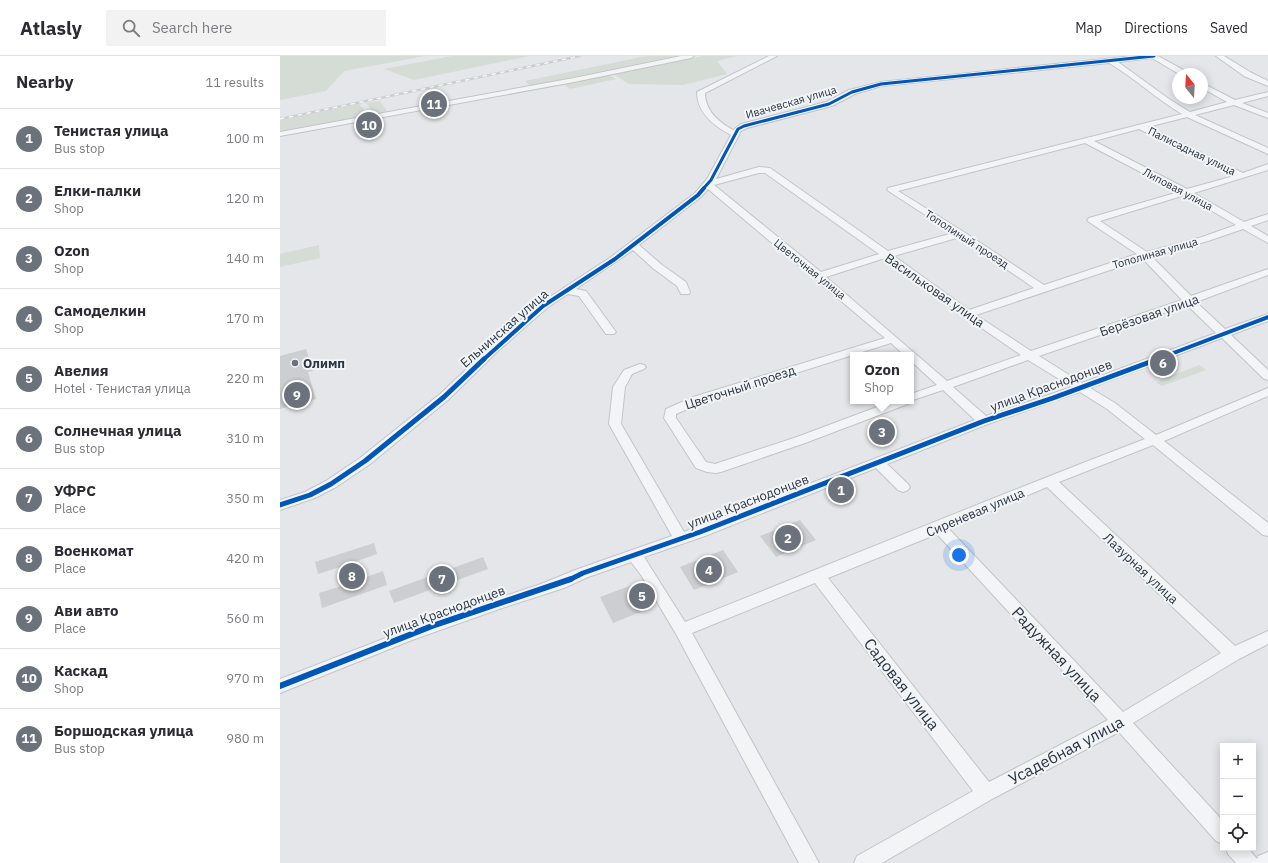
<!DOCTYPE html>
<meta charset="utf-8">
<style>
body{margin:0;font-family:"IBM Plex Sans",sans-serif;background:#f2f2f3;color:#2b2b33}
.controls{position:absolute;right:12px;bottom:12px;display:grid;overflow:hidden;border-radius:0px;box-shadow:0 2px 10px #0003}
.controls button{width:36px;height:36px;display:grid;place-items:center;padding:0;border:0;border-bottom:1px solid #e1e1e2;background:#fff;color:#2b2b33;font:20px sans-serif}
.compass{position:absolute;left:892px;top:12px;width:36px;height:36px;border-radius:50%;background:#fff;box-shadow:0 2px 10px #0003;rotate:342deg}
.you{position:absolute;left:679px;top:499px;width:14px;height:14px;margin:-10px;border:3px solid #fff;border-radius:50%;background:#1a73e8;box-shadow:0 0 0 6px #1a73e833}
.badge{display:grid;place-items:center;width:26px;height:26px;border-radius:50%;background:#6c727c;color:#fff;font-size:13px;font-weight:700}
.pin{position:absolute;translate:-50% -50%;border:2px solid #fff;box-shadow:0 1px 4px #0006}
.popup{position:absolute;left:570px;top:296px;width:64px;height:52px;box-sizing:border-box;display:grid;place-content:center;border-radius:0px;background:#fff;filter:drop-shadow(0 1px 3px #0005);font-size:13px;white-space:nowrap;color:#7c7c81}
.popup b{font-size:15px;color:#2b2b33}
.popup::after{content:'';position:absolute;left:50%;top:100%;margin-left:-8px;border:8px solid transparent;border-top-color:#fff}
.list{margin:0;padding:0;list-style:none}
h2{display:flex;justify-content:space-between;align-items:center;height:52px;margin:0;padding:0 16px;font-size:17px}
h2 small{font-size:13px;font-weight:400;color:#7c7c81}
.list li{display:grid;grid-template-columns:26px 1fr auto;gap:12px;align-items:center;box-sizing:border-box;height:60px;padding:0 16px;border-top:1px solid #e1e1e2}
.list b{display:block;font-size:15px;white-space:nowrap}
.list p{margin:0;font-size:13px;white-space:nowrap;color:#7c7c81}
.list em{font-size:13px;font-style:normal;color:#7c7c81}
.icon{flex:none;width:22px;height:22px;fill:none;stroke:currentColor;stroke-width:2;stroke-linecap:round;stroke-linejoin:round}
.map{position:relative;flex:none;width:988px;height:807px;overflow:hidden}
header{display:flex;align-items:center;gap:24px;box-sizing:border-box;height:56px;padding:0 20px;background:#fff;border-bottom:1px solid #e1e1e2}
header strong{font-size:19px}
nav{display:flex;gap:22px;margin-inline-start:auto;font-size:14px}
.search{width:280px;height:36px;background:#f2f2f3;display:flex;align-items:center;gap:10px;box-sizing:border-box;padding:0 14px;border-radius:0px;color:#7c7c81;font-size:15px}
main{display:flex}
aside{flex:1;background:#fff}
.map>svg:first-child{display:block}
.green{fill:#d5dcd5}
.building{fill:#ccced1}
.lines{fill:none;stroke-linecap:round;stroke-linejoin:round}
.minor-casing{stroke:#c2c4c7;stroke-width:2}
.minor{fill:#f3f4f5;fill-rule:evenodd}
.rail-casing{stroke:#cdced0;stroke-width:2.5}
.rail{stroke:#f2f5f7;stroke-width:1.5;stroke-dasharray:4.5;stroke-linecap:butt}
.cycleway-far3-casing{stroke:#f2f5f7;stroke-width:4.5}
.cycleway-far2-casing{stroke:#f2f5f7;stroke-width:6}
.cycleway-far1-casing{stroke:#f2f5f7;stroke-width:8}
.cycleway-casing{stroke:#f2f5f7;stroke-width:9}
.cycleway-far3{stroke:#0057b8;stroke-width:3}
.cycleway-far2{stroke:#0057b8;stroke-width:4}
.cycleway-far1{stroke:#0057b8;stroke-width:5}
.cycleway{stroke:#0057b8;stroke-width:6}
.poi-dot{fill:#6c727c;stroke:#f2f5f7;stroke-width:1.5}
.labels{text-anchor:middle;stroke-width:4;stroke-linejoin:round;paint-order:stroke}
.far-street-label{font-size:11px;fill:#2c3441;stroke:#f2f5f7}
.street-label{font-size:13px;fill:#2c3441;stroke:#f2f5f7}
.poi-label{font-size:13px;font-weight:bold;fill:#2c3441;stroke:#f2f5f7;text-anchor:start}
.near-street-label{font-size:16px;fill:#2c3441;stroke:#f2f5f7}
</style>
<header>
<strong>Atlasly</strong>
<div class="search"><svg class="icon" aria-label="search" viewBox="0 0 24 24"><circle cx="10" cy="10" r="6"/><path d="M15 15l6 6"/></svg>Search here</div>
<nav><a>Map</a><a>Directions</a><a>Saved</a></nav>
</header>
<main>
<aside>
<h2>Nearby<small>11 results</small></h2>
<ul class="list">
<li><span class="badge">1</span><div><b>Тенистая улица</b><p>Bus stop</p></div><em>100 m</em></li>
<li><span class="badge">2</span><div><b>Елки-палки</b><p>Shop</p></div><em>120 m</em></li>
<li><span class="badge">3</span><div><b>Ozon</b><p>Shop</p></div><em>140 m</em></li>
<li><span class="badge">4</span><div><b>Самоделкин</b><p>Shop</p></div><em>170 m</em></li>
<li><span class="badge">5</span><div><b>Авелия</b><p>Hotel · Тенистая улица</p></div><em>220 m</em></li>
<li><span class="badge">6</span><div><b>Солнечная улица</b><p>Bus stop</p></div><em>310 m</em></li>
<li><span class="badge">7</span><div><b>УФРС</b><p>Place</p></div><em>350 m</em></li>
<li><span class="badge">8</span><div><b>Военкомат</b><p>Place</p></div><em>420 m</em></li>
<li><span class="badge">9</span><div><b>Ави авто</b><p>Place</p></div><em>560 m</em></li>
<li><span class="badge">10</span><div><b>Каскад</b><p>Shop</p></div><em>970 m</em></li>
<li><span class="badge">11</span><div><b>Боршодская улица</b><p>Bus stop</p></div><em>980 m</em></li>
</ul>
</aside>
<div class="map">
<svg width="988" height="807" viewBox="0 0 988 807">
<rect width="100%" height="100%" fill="#e4e6e9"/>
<g class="green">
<polygon points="0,0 145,0 64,15 46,35 0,44"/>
<polygon points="172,0 249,0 134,24 104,13"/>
<polygon points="366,0 395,0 250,30 245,25"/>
<polygon points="422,0 457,0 437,5 447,18 403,29 349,28 333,18"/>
<polygon points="328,18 336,23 290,33 284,28"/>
<polygon points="100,45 108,57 96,60 86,47"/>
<polygon points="79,48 90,61 0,77 0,64"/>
<polygon points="39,189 40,202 0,211 0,198"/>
<polygon points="919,309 926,314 882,330 876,326"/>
</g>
<g class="building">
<polygon points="26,293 33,315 28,316 36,343 0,353 0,300"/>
<polygon points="520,464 536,484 496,501 480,480"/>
<polygon points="94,487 97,498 77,505 81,523 103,515 107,529 42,552 39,537 65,529 60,511 38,518 35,506"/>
<polygon points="443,494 458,516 414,534 400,511"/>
<polygon points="203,501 208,513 114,547 109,535"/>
<polygon points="355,528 368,553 333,567 320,541"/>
</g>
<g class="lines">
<g class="minor-casing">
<g id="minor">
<polygon points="401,0 414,0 411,2 294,26 0,80 0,76 294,22"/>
<path d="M489 0H497L425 37C425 55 439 66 453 74L461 68 546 46 569 34 601 26 854 0H878L907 16 908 18H899L872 2 838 6 889 43 910 56 947 46 922 32V27L955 44 988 36V40L962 47 988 57V62L954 49 915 59 988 92V98L907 61 868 71 963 117 988 108V114L914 137 964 166 988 158V164L971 170 988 180V187L963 173 928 185 872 201 911 240 988 213V219L916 246 945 273 988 258V265L951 279 988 314V324L984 323 942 282 810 332 835 347 876 379 988 332V340L884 385 988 467V480L983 479 873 389 779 426 955 590 988 575V588L959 603 853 667 943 765V788L936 785 839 676 712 743 602 807H574L577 800 693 735 535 527 412 577 539 807H519L396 578 361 519 351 506 308 521 284 532 222 552 132 584 0 637V623L147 566 261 528 298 513 392 480 329 368 333 331 344 314 360 308 364 309 366 311 364 313 352 318 345 331 341 368 404 476 695 364 663 334 630 345 628 348 525 387 441 416 436 417 427 416 416 412 384 362 386 353 413 341 605 282 428 133 421 141 359 189 382 209 406 226 410 236 409 238H401L397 230 374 213 353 194 296 233 306 235 336 276 334 278H326L299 240 288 238 267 252 218 295 168 344 90 408 56 431 35 442 0 454V444L25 436 46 425 80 402 160 338 210 291 259 248 331 201 415 137 427 123 451 79C434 70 417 57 417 36ZM829 7C855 22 876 43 902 58L608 132 607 134 673 177 608 195 490 112 479 111 436 123 461 75 467 72 552 50 575 38 601 30ZM859 73 954 120 907 133 814 85ZM805 87 899 136 809 162 807 164 809 166 857 198 764 229 684 176 618 135ZM479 117H485L599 198 541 216 434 129ZM905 139 956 169 922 181 867 196 820 165ZM680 181 754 232 689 254 614 200ZM605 202 684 260 741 299 667 325 546 221ZM863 203 902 244 751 295 696 259ZM907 249 936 277 802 327 759 300ZM611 287 624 299H631V305L657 329 631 338V345H613L517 381 435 408 426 406 396 362V358L421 347ZM748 304 792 331 706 360 673 331ZM800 336 827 353 865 383C711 442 559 505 405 566L364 501 425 480 596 412 618 434 623 436 628 434 630 431 628 428 607 408 708 368ZM767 431 941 597 843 656 669 473ZM657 478 828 664 709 726 548 522Z"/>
<polygon points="936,0 944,0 970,16 988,25 988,30 964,20"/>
<polygon points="946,792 968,792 977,803 978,800 988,796 988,807 956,807 948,798"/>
</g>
</g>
<use href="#minor" class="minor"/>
<g class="rail-casing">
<polyline id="rail" points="0,63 300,0"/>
</g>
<use href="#rail" class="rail"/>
<g class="cycleway-far3-casing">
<polyline id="cycleway-far3" points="423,133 431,124 458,73 464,70 549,48 572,36 601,28 874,0"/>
</g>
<g class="cycleway-far2-casing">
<g id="cycleway-far2">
<polyline points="203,304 263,250 335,203 418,139 424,132"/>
<polyline points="875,304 988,261"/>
</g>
</g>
<g class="cycleway-far1-casing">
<g id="cycleway-far1">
<polyline points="0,449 30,439 51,428 85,405 164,341 204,303"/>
<polyline points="289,524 303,517 420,476 704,365 773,342 878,303"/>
</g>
</g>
<g class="cycleway-casing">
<polyline id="cycleway" points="0,630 152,570 291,523"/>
</g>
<use href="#cycleway-far3" class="cycleway-far3"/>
<use href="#cycleway-far2" class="cycleway-far2"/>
<use href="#cycleway-far1" class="cycleway-far1"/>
<use href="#cycleway" class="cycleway"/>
</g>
<circle class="poi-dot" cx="15" cy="307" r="4"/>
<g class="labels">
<g class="far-street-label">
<text transform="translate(511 46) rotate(-16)" y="4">Ивачевская улица</text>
<text transform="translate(912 95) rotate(26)" y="4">Палисадная улица</text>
<text transform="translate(898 133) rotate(28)" y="4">Липовая улица</text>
<text transform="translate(687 183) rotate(33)" y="4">Тополиный проезд</text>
<text transform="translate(875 197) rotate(-16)" y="4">Тополиная улица</text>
<text transform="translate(530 213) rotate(39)" y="4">Цветочная улица</text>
</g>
<g class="street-label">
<text transform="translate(655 234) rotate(35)" y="5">Васильковая улица</text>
<text transform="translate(869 259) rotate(-19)" y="5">Берёзовая улица</text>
<text transform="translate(224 272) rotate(-41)" y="5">Ельнинская улица</text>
<text transform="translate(771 329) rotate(-20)" y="5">улица Краснодонцев</text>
<text transform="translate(460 331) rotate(-18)" y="5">Цветочный проезд</text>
<text transform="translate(468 445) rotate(-21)" y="5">улица Краснодонцев</text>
<text transform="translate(695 456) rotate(-23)" y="5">Сиреневая улица</text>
<text transform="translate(861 512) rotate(43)" y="5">Лазурная улица</text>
<text transform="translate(164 555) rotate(-20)" y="5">улица Краснодонцев</text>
</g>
<g class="poi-label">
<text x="23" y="312">Олимп</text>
</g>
<g class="near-street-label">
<text transform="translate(777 598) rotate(47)" y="6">Радужная улица</text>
<text transform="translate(622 628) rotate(52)" y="6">Садовая улица</text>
<text transform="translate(786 694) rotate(-28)" y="6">Усадебная улица</text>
</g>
</g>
</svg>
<div class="controls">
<button>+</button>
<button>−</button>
<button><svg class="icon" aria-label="locate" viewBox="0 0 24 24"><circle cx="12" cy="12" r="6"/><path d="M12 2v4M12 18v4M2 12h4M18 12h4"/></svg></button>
</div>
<svg class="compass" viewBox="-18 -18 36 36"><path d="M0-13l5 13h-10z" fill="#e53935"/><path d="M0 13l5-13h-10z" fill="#7c7c81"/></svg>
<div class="you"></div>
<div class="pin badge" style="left:561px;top:434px">1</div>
<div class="pin badge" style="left:508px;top:482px">2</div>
<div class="pin badge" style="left:602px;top:376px">3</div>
<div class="popup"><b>Ozon</b>Shop</div>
<div class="pin badge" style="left:429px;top:514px">4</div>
<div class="pin badge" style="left:362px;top:540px">5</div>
<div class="pin badge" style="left:883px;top:307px">6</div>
<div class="pin badge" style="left:162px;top:523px">7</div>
<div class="pin badge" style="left:72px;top:520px">8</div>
<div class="pin badge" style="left:17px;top:339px">9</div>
<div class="pin badge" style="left:89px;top:69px">10</div>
<div class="pin badge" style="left:154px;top:48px">11</div>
</div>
</main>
